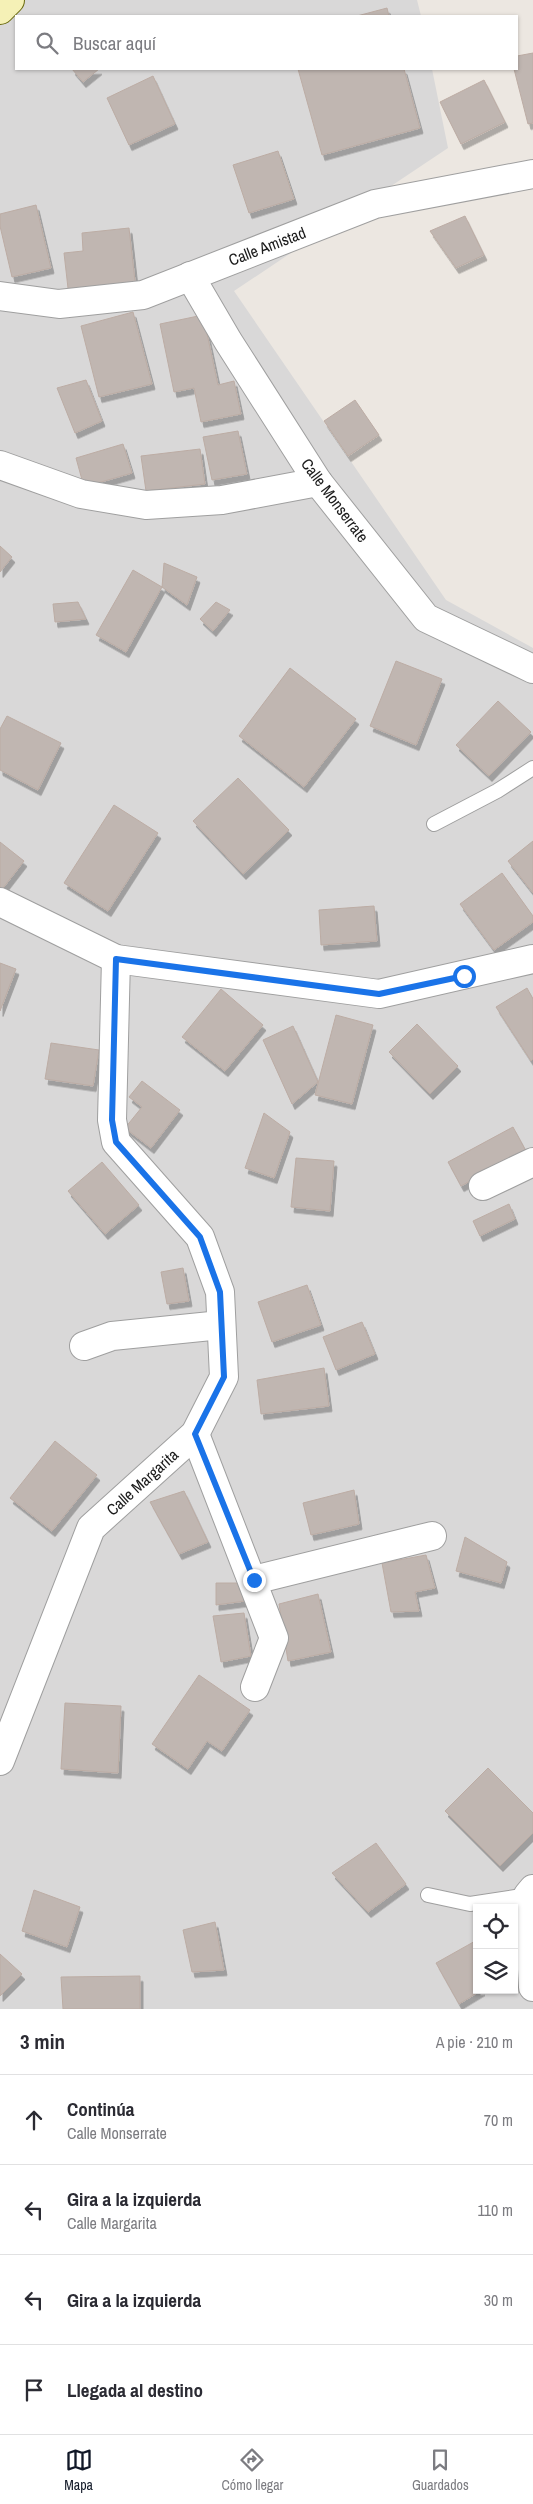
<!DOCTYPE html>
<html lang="es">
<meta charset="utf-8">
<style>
body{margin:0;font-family:"Archivo Narrow",sans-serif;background:#f2f2f3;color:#2b2b33}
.controls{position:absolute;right:15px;bottom:15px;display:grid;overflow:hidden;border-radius:0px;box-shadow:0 1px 4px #0004}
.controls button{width:45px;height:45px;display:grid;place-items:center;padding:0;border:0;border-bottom:1px solid #e1e1e2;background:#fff;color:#2b2b33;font:25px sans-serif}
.stop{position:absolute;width:15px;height:15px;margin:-11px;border:4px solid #1a73e8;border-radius:50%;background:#fff}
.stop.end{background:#1a73e8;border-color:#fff;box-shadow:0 1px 5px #0008}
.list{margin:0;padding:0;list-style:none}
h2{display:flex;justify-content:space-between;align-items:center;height:65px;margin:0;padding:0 20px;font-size:21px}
h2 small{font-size:16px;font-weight:400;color:#7c7c81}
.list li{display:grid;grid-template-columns:32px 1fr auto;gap:15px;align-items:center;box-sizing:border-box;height:90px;padding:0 20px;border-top:1px solid #e1e1e2}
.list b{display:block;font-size:19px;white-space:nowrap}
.list p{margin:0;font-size:16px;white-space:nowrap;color:#7c7c81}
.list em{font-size:16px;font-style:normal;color:#7c7c81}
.icon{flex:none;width:28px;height:28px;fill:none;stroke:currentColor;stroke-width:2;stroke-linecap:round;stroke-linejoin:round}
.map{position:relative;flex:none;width:533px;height:2009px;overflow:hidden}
.search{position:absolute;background:#fff;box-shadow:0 1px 4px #0004;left:15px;right:15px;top:15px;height:55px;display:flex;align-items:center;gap:12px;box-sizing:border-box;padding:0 18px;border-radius:0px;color:#7c7c81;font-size:19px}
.sheet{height:425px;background:#fff}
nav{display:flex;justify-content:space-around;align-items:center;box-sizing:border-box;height:70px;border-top:1px solid #e1e1e2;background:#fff;font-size:14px;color:#7c7c81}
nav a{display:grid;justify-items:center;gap:2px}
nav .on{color:#111827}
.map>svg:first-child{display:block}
.residential{fill:#d9d8d8;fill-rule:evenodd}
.building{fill:#c0b6b1;stroke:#bcaca4;filter:url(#shadow)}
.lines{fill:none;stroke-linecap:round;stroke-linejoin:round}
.lane-casing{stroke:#9f9f9f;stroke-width:16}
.street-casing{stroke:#9f9f9f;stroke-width:30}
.secondary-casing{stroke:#69690b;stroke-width:30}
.lane{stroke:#fff;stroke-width:14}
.street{stroke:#fff;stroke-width:28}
.secondary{stroke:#f5f1b6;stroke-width:28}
.route{stroke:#1a73e8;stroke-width:6}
.labels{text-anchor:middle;stroke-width:4.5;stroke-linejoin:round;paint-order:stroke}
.street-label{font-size:16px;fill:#1b1b1b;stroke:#fff}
</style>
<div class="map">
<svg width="533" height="2009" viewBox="0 0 533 2009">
<defs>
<filter id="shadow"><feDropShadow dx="3" dy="5.5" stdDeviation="0" flood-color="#0004"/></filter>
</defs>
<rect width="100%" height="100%" fill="#ece7e1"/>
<path class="residential" d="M10 0H417L421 16H16V69H432L448 148 234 291 446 600 533 648V2009H0V10ZM477 1908H514V1990H477Z"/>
<g class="building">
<polygon points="387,8 389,16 357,16"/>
<polygon points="533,53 533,123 528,124 514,69 517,69 517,56"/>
<polygon points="72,69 99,69 83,82"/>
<polygon points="298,69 404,69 420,128 322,155"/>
<polygon points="153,76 175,124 129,145 107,98"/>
<polygon points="484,80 505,122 461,144 440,102"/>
<polygon points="278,151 294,199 249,213 233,165"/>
<polygon points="36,205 51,268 12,277 0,226 0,214"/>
<polygon points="465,216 484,255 456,268 430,231"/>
<polygon points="129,228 136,290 69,297 64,253 83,251 82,233"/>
<polygon points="133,312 152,384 99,397 81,326"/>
<polygon points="203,315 218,385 234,381 241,414 201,422 194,388 174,392 160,324"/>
<polygon points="86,380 102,421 75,433 57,388"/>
<polygon points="355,400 379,435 348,456 324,421"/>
<polygon points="238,431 247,474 212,480 203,437"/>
<polygon points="123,444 132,473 84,487 76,458"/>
<polygon points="200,449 205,484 146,491 141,456"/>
<polygon points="0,546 12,557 0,572"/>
<polygon points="164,563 197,577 187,605 162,587"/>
<polygon points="133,570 162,587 126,652 96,635"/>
<polygon points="78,602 86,619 55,622 53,604"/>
<polygon points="216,602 230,610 213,631 200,619"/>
<polygon points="396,661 442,679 416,745 370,726"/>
<polygon points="290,668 356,719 304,787 239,736"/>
<polygon points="498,701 531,732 489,776 456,745"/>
<polygon points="7,716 61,743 38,790 0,770 0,729"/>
<polygon points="238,778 289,830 243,874 193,821"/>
<polygon points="114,805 158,833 108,911 64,883"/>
<polygon points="533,841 533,893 508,861"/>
<polygon points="0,842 24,861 0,892"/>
<polygon points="502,873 533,916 533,922 494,950 460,904"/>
<polygon points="374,906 377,941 321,945 319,910"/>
<polygon points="0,963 16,969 0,1011"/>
<polygon points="527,988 533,999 533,1059 531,1061 496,1007"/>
<polygon points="221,989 263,1025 225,1071 182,1037"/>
<polygon points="336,1015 373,1025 352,1104 315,1095"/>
<polygon points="417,1024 458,1066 430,1094 389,1052"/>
<polygon points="293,1026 318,1082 292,1104 263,1040"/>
<polygon points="51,1043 99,1050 93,1086 45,1079"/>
<polygon points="142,1081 180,1110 151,1148 125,1128 142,1107 129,1097"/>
<polygon points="264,1113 290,1132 274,1178 245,1168"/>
<polygon points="513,1127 526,1151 461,1186 448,1162"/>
<polygon points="296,1158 334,1161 330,1211 291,1207"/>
<polygon points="102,1162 139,1205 105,1234 68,1191"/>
<polygon points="509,1204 515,1219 480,1236 473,1221"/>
<polygon points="183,1268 189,1301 167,1304 161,1272"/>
<polygon points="307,1285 321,1325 272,1342 258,1302"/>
<polygon points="362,1322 375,1354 336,1370 323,1337"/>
<polygon points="324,1368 329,1406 261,1414 257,1380"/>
<polygon points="55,1441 97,1475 52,1531 10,1498"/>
<polygon points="354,1490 359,1524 311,1535 303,1503"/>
<polygon points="184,1491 208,1542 179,1554 150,1502"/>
<polygon points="465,1537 507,1562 501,1583 456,1571"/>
<polygon points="426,1555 435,1588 415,1592 419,1611 391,1612 382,1563"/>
<polygon points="216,1583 239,1583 245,1601 216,1605"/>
<polygon points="318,1594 331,1652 288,1661 279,1604"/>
<polygon points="244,1613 251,1656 221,1662 213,1616"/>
<polygon points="199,1675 250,1710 222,1751 207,1741 188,1769 152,1744"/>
<polygon points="65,1703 121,1706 118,1773 61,1769"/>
<polygon points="488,1768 533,1813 533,1833 500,1866 445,1811"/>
<polygon points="376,1843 406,1884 368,1912 332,1873"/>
<polygon points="34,1890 80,1907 67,1947 22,1931"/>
<polygon points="215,1922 224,1970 192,1972 183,1930"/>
<polygon points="477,1940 477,1990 482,1990 459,2004 436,1963"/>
<polygon points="0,1954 22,1974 0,1996"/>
<polygon points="140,1976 140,2009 63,2009 61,1977"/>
</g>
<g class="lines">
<g class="lane-casing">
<g id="lane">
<polyline points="434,824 497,791 533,768"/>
<polyline points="428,1895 470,1904 528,1895"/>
</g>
</g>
<g class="street-casing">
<g id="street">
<polyline points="190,276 228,341 318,482 426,618 533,669"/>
<polyline points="0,296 59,304 143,295 375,204 533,174"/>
<polyline points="0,465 81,494 146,505 222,500 318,482"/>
<polyline points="0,902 116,959 379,994 533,959"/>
<polyline points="483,1186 533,1162"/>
<polyline points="84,1346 112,1336 221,1325"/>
<polyline points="195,1434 274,1638 255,1687"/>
<polyline points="254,1580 432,1536"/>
<polyline points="0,1761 91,1528 195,1434 224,1377 220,1292 200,1237 116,1142 112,1120 116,959"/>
<polyline points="533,1889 528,1895 533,1987"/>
</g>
</g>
<g class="secondary-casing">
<polyline id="secondary" points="0,10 10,0"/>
</g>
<use href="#lane" class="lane"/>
<use href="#street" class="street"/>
<use href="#secondary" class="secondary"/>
</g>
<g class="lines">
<polyline class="route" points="254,1580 195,1434 224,1377 220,1292 200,1237 116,1142 112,1120 116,959 379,994 464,976"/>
</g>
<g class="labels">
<g class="street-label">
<text transform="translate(267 246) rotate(-21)" y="6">Calle Amistad</text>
<text transform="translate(335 500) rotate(53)" y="6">Calle Monserrate</text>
<text transform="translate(142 1482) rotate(-42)" y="6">Calle Margarita</text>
</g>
</g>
</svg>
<div class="controls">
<button><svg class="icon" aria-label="locate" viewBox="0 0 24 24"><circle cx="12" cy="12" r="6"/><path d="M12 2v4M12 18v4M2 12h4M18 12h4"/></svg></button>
<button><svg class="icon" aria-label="layers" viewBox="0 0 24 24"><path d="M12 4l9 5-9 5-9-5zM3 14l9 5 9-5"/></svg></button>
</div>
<div class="stop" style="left:464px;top:976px"></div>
<div class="stop end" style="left:254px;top:1580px"></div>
<div class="search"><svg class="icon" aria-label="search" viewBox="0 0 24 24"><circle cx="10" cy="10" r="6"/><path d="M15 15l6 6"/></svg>Buscar aquí</div>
</div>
<section class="sheet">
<h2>3 min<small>A pie · 210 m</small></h2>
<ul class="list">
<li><svg class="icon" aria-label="ahead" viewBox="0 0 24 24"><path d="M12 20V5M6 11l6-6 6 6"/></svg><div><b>Continúa</b><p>Calle Monserrate</p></div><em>70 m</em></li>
<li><svg class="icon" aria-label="left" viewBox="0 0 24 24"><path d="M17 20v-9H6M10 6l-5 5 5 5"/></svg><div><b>Gira a la izquierda</b><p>Calle Margarita</p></div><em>110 m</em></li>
<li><svg class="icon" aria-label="left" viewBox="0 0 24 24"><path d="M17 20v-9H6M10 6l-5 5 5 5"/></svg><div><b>Gira a la izquierda</b></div><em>30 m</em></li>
<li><svg class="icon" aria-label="arrive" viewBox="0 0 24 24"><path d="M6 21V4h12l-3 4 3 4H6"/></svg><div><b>Llegada al destino</b></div></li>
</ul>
</section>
<nav>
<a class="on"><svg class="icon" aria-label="map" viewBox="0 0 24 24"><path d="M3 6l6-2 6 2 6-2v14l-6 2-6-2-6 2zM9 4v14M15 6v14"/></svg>Mapa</a>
<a><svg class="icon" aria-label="directions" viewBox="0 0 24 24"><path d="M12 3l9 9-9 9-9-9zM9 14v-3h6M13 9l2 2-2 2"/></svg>Cómo llegar</a>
<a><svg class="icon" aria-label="saved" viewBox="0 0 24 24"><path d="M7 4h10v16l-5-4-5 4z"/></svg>Guardados</a>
</nav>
